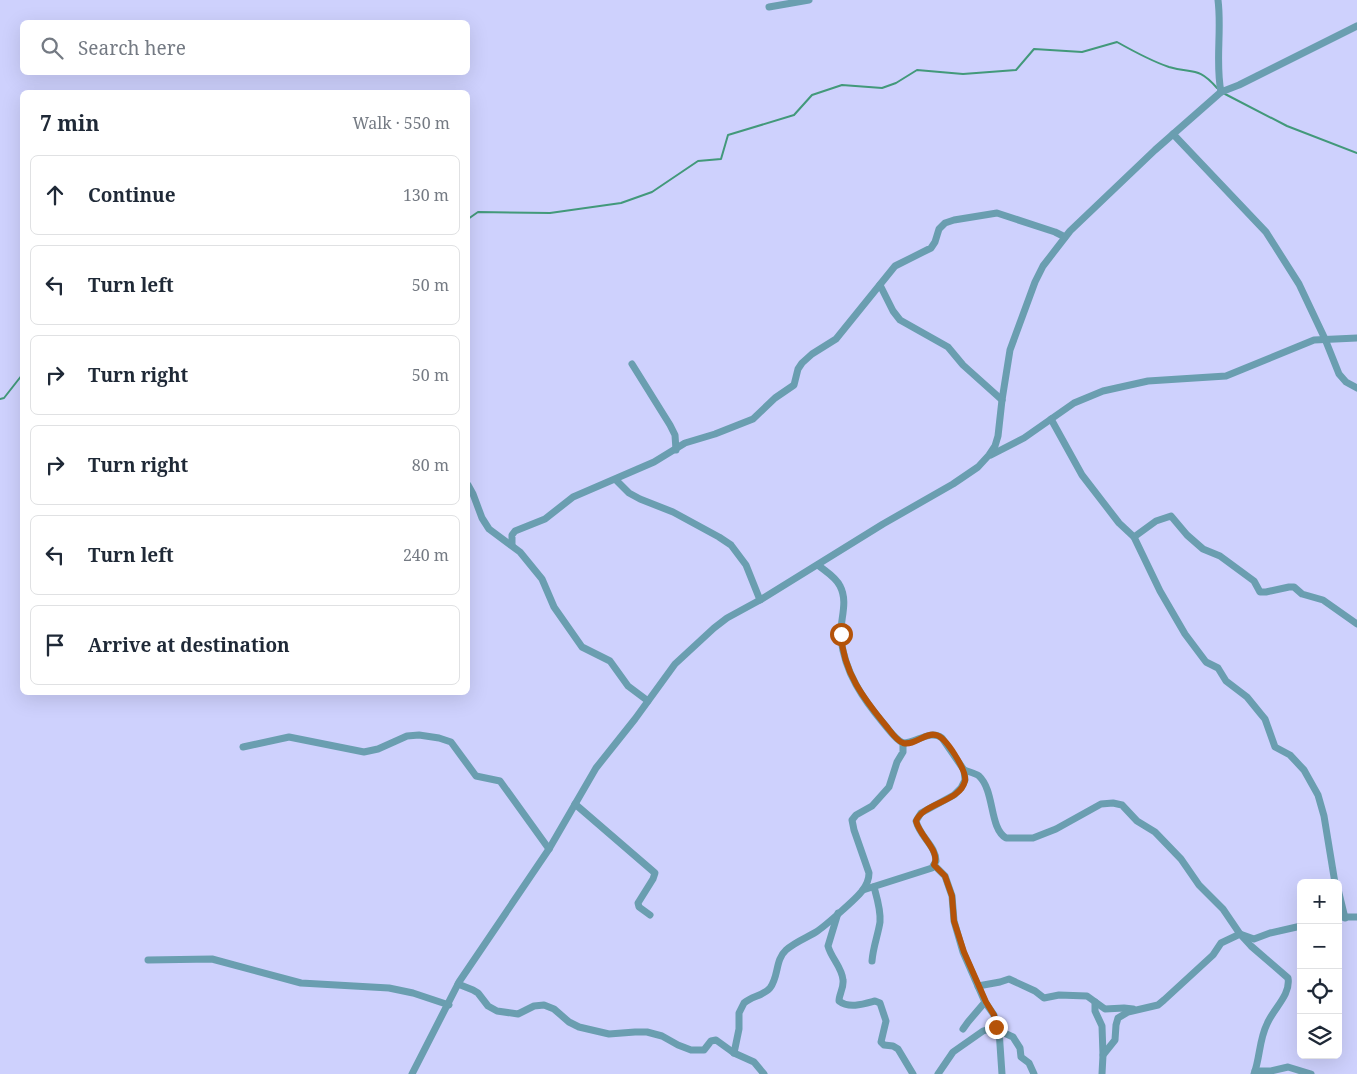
<!DOCTYPE html>
<meta charset="utf-8">
<style>
body{margin:0;font-family:"Noto Serif",serif;background:#f6f6f7;color:#1f2937}
.controls{position:absolute;right:15px;bottom:15px;display:grid;overflow:hidden;border-radius:8px;box-shadow:0 5px 20px #0002}
.controls button{width:45px;height:45px;display:grid;place-items:center;padding:0;border:0;border-bottom:1px solid #e0e1e3;background:#fff;color:#1f2937;font:25px sans-serif}
.stop{position:absolute;width:15px;height:15px;margin:-11px;border:4px solid #b45309;border-radius:50%;background:#fff}
.stop.end{background:#b45309;border-color:#fff;box-shadow:0 1px 5px #0008}
.list{margin:0;padding:0;list-style:none}
h2{display:flex;justify-content:space-between;align-items:center;height:65px;margin:0;padding:0 20px;font-size:21px}
h2 small{font-size:16px;font-weight:400;color:#747a83}
.list li{display:grid;grid-template-columns:32px 1fr auto;gap:15px;align-items:center;box-sizing:border-box;height:80px;margin:0 10px 10px;padding:0 10px;border:1px solid #e0e1e3;border-radius:8px}
.list b{display:block;font-size:19px;white-space:nowrap}
.list em{font-size:16px;font-style:normal;color:#747a83}
.icon{flex:none;width:28px;height:28px;fill:none;stroke:currentColor;stroke-width:2;stroke-linecap:round;stroke-linejoin:round}
.map{position:relative;flex:none;width:1357px;height:1074px;overflow:hidden}
.search{position:absolute;background:#fff;box-shadow:0 5px 20px #0002;left:20px;top:20px;width:450px;height:55px;display:flex;align-items:center;gap:12px;box-sizing:border-box;padding:0 18px;border-radius:8px;color:#747a83;font-size:19px}
.panel{position:absolute;background:#fff;box-shadow:0 5px 20px #0002;left:20px;top:90px;width:450px;height:605px;border-radius:8px}
.map>svg:first-child{display:block}
.lines{fill:none;stroke-linecap:round;stroke-linejoin:round}
.stream{stroke:#42997a;stroke-width:2}
.minor{stroke:#6a9eb0;stroke-width:7}
.route{stroke:#b45309;stroke-width:6}
</style>
<div class="map">
<svg width="1357" height="1074" viewBox="0 0 1357 1074">
<rect width="100%" height="100%" fill="#ced1fd"/>
<g class="lines">
<g class="stream">
<polyline points="1225,94 1287,126 1357,153"/>
<path d="M468 219 478 212 550 213 621 203 652 192 698 161 721 159 728 135 794 115 812 95 842 85 882 88 896 83 917 70 963 74 1016 70 1034 49 1082 52 1117 42C1133 51 1151 61 1169 67 1193 74 1198 66 1217 88"/>
<polyline points="0,399 4,398 22,375"/>
</g>
<g class="minor">
<path d="M1218 0C1222 31 1215 62 1221 92"/>
<polyline points="769,7 809,0"/>
<polyline points="1173,134 1266,232 1299,284 1325,339 1339,374 1346,382 1357,388"/>
<polyline points="880,285 893,311 900,320 948,347 963,365 1002,400"/>
<polyline points="632,364 670,425 675,435 676,450"/>
<polyline points="1051,419 1082,475 1119,523 1134,537 1160,591 1185,634 1206,662 1218,668 1226,681 1247,697 1260,713 1265,719 1275,747 1290,755 1304,770 1318,795 1324,816 1335,883"/>
<polyline points="991,455 1024,438 1074,403 1103,391 1148,381 1226,376 1314,340 1357,338"/>
<polyline points="616,480 629,493 640,499 673,512 719,537 731,545 746,565 760,600"/>
<polyline points="468,485 473,494 482,518 489,529 520,552 542,579 554,607 582,647 610,661 628,686 648,701"/>
<polyline points="1134,537 1156,521 1171,516 1187,535 1203,549 1220,556 1254,581 1260,592 1266,592 1289,587 1294,587 1302,594 1323,600 1357,624"/>
<polyline points="512,545 512,535 515,531 545,519 573,497 654,462 685,443 715,434 753,419 775,398 794,385 798,369 802,363 812,354 836,339 895,266 931,248 935,242 939,229 945,223 954,220 997,213 1055,232 1065,237"/>
<path d="M818 565C825 571 836 577 840 586 849 603 839 621 841 639 845 673 863 699 884 724 890 731 895 739 903 743 917 743 930 729 942 738L964 770 965 780 961 788 954 795 921 813 916 821C920 837 936 846 936 861L932 868 863 890"/>
<polyline points="243,747 289,737 364,752 378,749 407,736 419,735 439,738 451,742 476,776 500,781 549,849"/>
<path d="M964 770C969 772 975 773 979 776 995 791 989 828 1006 838H1033L1056 829 1101 804 1113 803 1122 805 1137 821 1155 832 1181 859 1199 885 1223 909 1240 934 1251 946 1288 978C1291 995 1273 1009 1267 1024 1259 1040 1260 1058 1254 1074"/>
<polyline points="575,804 655,873 653,879 638,903 639,907 650,915"/>
<polyline points="934,865 945,876 952,896 954,921 963,952 985,1002 994,1015 996,1026 1002,1032 1013,1037 1020,1048 1021,1057 1029,1063 1034,1074"/>
<polyline points="1338,889 1345,918"/>
<path d="M838 913 828 946C831 958 842 967 843 980 844 988 839 994 839 1001 849 1009 864 1004 875 1001L880 1003 886 1021 881 1042 884 1045 893 1046 898 1049 913 1074"/>
<polyline points="1338,917 1357,917"/>
<polyline points="148,960 212,959 301,983 389,988 413,993 449,1005"/>
<path d="M872 961C873 947 878 935 880 922 881 910 877 898 874 887"/>
<polyline points="458,984 473,990 478,993 488,1006 497,1011 518,1014 534,1006 544,1005 554,1009 569,1022 579,1027 609,1034 635,1032 647,1032 662,1036 678,1045 691,1050 704,1050 711,1041 716,1040 734,1053 754,1062 764,1074"/>
<polyline points="978,986 1000,982 1009,979 1035,991 1044,998 1059,995 1087,996 1105,1009 1124,1008 1133,1009"/>
<polyline points="1095,1002 1095,1011 1102,1026 1103,1055"/>
<polyline points="963,1029 968,1022 985,1002"/>
<polyline points="999,1030 1002,1074"/>
<path d="M734 1053 739 1029V1013L744 1003C752 996 763 996 770 988 779 976 775 960 786 950 795 942 806 938 816 932 824 927 857 898 862 891 866 886 869 879 869 873L854 830 852 820 856 815 872 806 889 787 897 762 903 752V743"/>
<polyline points="1255,1071 1271,1071 1288,1067 1311,1074"/>
<polyline points="412,1074 459,982 549,849 596,768 635,719 675,664 714,628 727,618 760,600 883,524 953,484 978,467 989,455 995,446 998,436 1002,400 1010,350 1035,282 1043,266 1070,231 1155,150 1221,92 1239,85 1357,26"/>
<polyline points="938,1074 953,1052 983,1031 997,1027"/>
<polyline points="1102,1074 1103,1055 1115,1040 1116,1025 1118,1018 1128,1012 1158,1005 1164,1000 1213,955 1221,943 1240,934 1254,939 1270,933 1301,926"/>
</g>
</g>
<g class="lines">
<path class="route" d="M841 634C843 672 864 699 887 727 891 732 897 741 903 743 915 746 925 732 936 735 946 737 967 771 965 781 960 802 923 803 916 821 920 837 941 851 934 865L945 876 952 896 954 921 964 952 986 1002 994 1015 996 1027"/>
</g>
</svg>
<div class="controls">
<button>+</button>
<button>−</button>
<button><svg class="icon" aria-label="locate" viewBox="0 0 24 24"><circle cx="12" cy="12" r="6"/><path d="M12 2v4M12 18v4M2 12h4M18 12h4"/></svg></button>
<button><svg class="icon" aria-label="layers" viewBox="0 0 24 24"><path d="M12 4l9 5-9 5-9-5zM3 14l9 5 9-5"/></svg></button>
</div>
<div class="stop" style="left:841px;top:634px"></div>
<div class="stop end" style="left:996px;top:1027px"></div>
<div class="search"><svg class="icon" aria-label="search" viewBox="0 0 24 24"><circle cx="10" cy="10" r="6"/><path d="M15 15l6 6"/></svg>Search here</div>
<section class="panel">
<h2>7 min<small>Walk · 550 m</small></h2>
<ul class="list">
<li><svg class="icon" aria-label="ahead" viewBox="0 0 24 24"><path d="M12 20V5M6 11l6-6 6 6"/></svg><div><b>Continue</b></div><em>130 m</em></li>
<li><svg class="icon" aria-label="left" viewBox="0 0 24 24"><path d="M17 20v-9H6M10 6l-5 5 5 5"/></svg><div><b>Turn left</b></div><em>50 m</em></li>
<li><svg class="icon" aria-label="right" viewBox="0 0 24 24"><path d="M7 20v-9h11M14 6l5 5-5 5"/></svg><div><b>Turn right</b></div><em>50 m</em></li>
<li><svg class="icon" aria-label="right" viewBox="0 0 24 24"><path d="M7 20v-9h11M14 6l5 5-5 5"/></svg><div><b>Turn right</b></div><em>80 m</em></li>
<li><svg class="icon" aria-label="left" viewBox="0 0 24 24"><path d="M17 20v-9H6M10 6l-5 5 5 5"/></svg><div><b>Turn left</b></div><em>240 m</em></li>
<li><svg class="icon" aria-label="arrive" viewBox="0 0 24 24"><path d="M6 21V4h12l-3 4 3 4H6"/></svg><div><b>Arrive at destination</b></div></li>
</ul>
</section>
</div>
